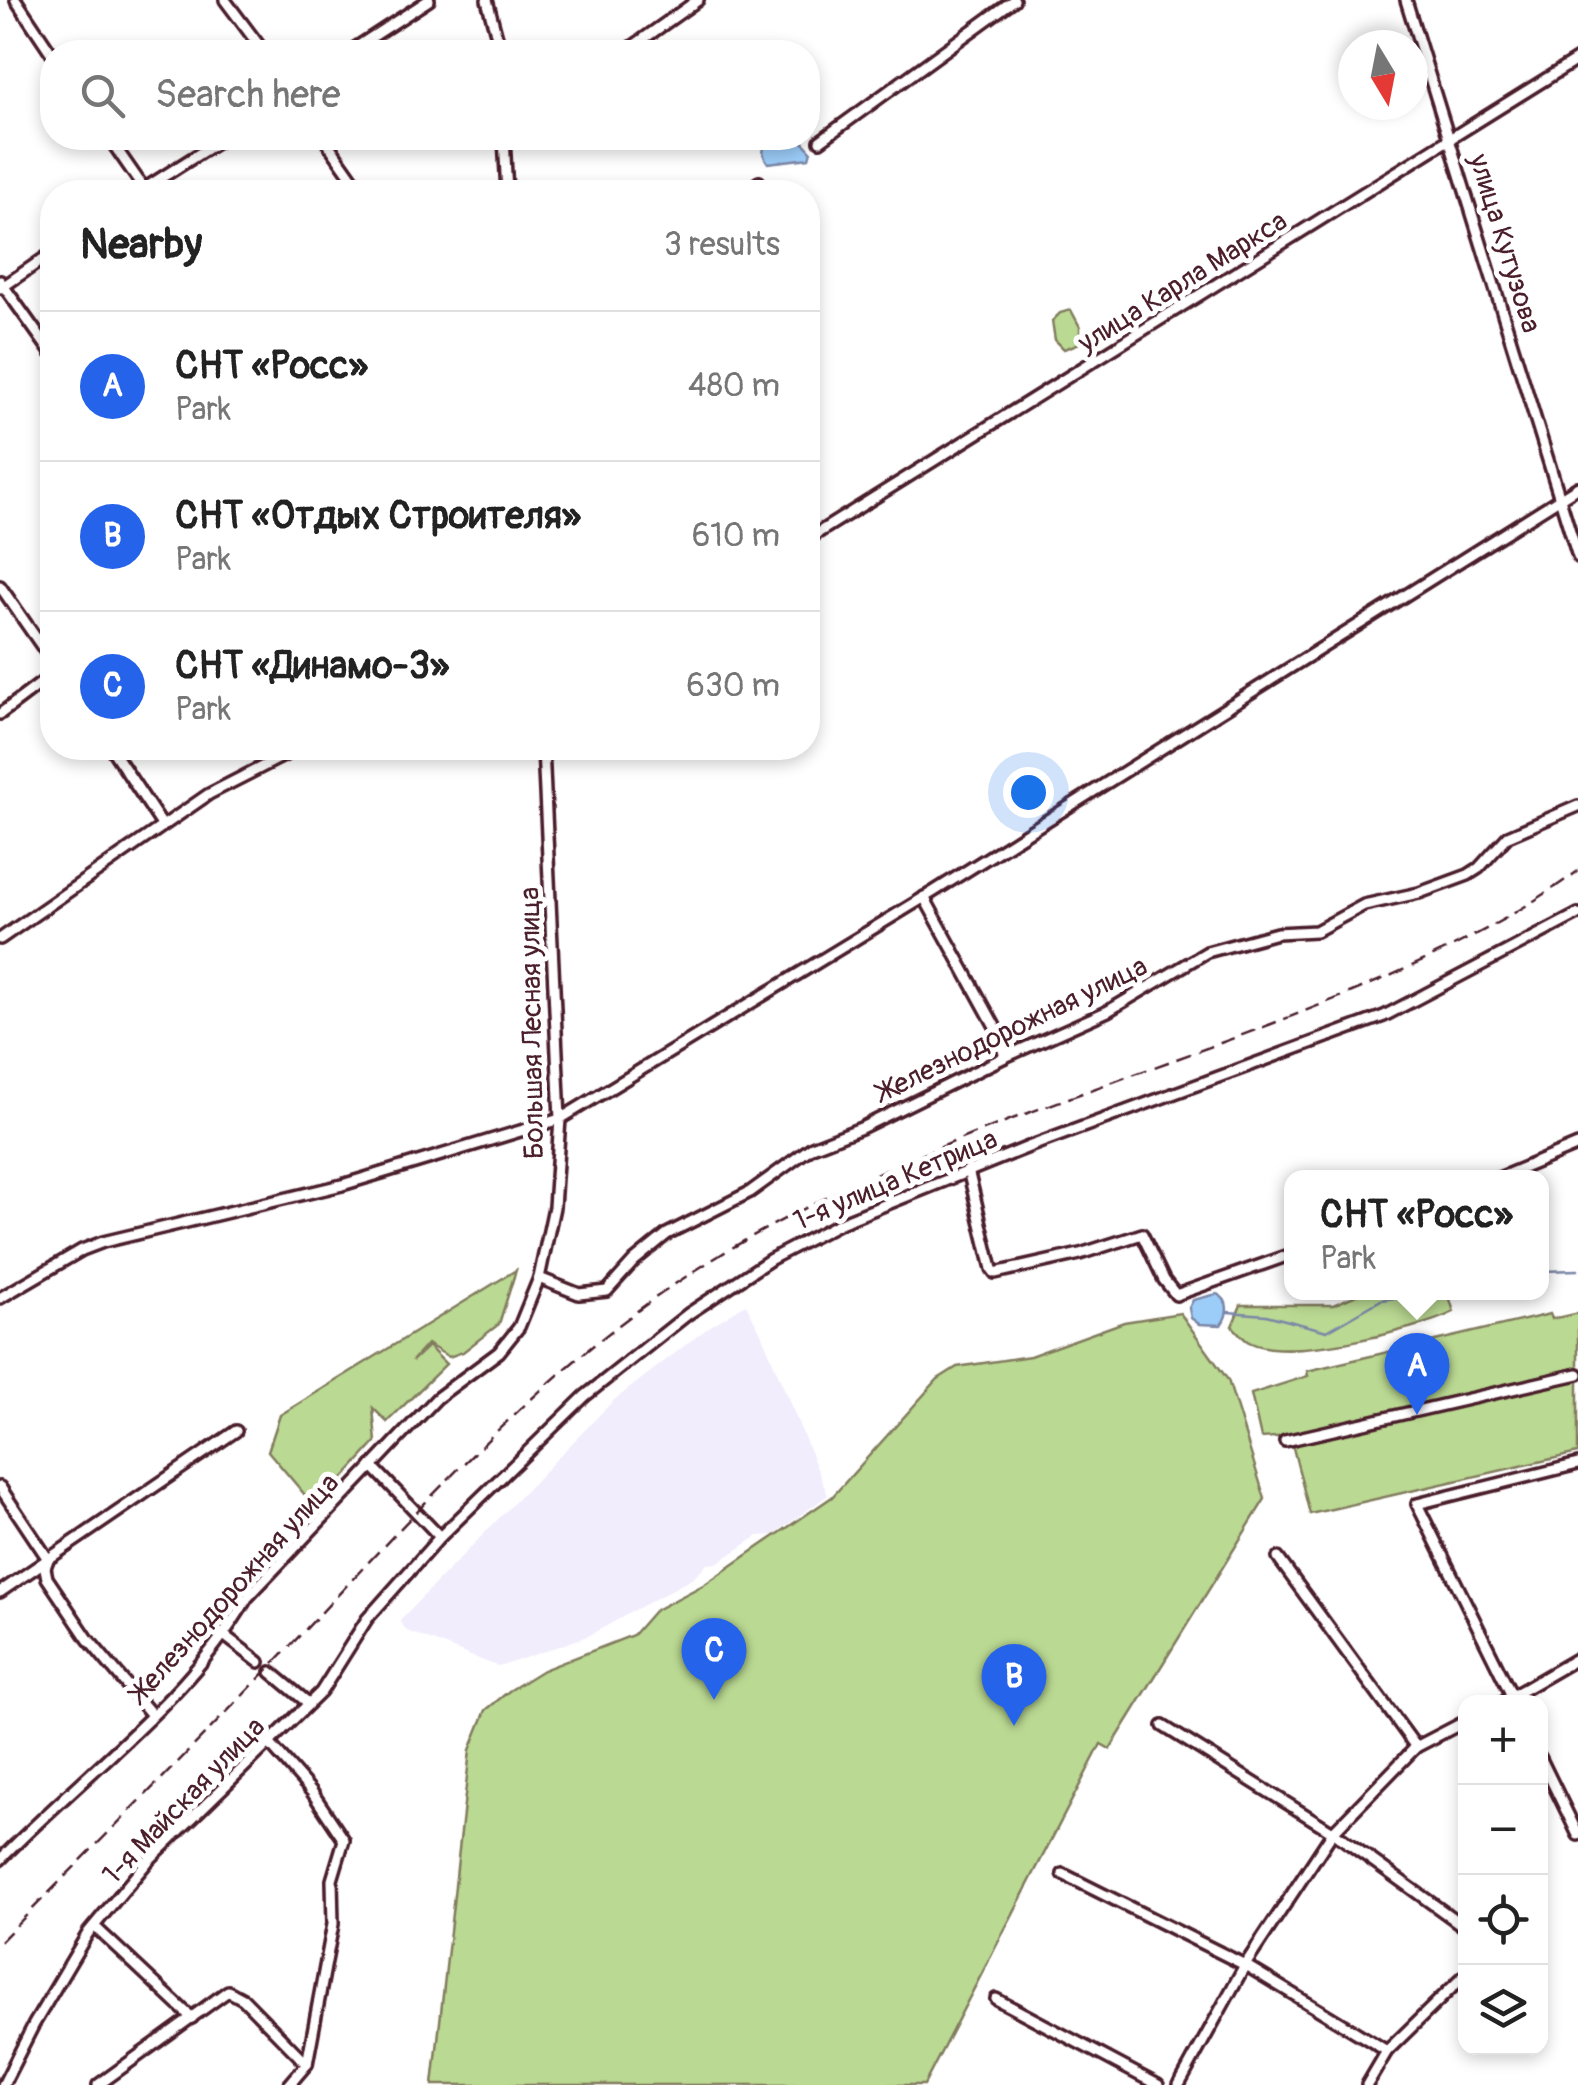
<!DOCTYPE html>
<meta charset="utf-8">
<style>
body{margin:0;font-family:Pangolin,sans-serif;background:#f6f6f6;color:#222}
.controls{position:absolute;right:30px;bottom:30px;display:grid;overflow:hidden;border-radius:20px;box-shadow:0 5px 15px #0003}
.controls button{width:90px;height:90px;display:grid;place-items:center;padding:0;border:0;border-bottom:2px solid #e0e0e0;background:#fff;color:#222;font:50px sans-serif}
.compass{position:absolute;left:1338px;top:30px;width:90px;height:90px;border-radius:50%;background:#fff;box-shadow:0 5px 15px #0003;rotate:170deg}
.you{position:absolute;left:1028px;top:792px;width:35px;height:35px;margin:-25px;border:8px solid #fff;border-radius:50%;background:#1a73e8;box-shadow:0 0 0 15px #1a73e833}
.badge{display:grid;place-items:center;width:65px;height:65px;border-radius:50%;background:#2563eb;color:#fff;font-size:32px;font-weight:700}
.pin{position:absolute;translate:-50% -82px;filter:drop-shadow(0 2px 5px #0008)}
.pin::after{content:'';position:absolute;top:52px;width:35px;height:30px;background:inherit;clip-path:polygon(0 0,100% 0,50% 100%)}
.popup{position:absolute;left:1284px;top:1170px;width:265px;height:130px;box-sizing:border-box;display:grid;place-content:center;border-radius:20px;background:#fff;filter:drop-shadow(0 2px 8px #0005);font-size:32px;white-space:nowrap;color:#767676}
.popup b{font-size:38px;color:#222}
.popup::after{content:'';position:absolute;left:50%;top:100%;margin-left:-20px;border:20px solid transparent;border-top-color:#fff}
.list{margin:0;padding:0;list-style:none}
h2{display:flex;justify-content:space-between;align-items:center;height:130px;margin:0;padding:0 40px;font-size:42px}
h2 small{font-size:32px;font-weight:400;color:#767676}
.list li{display:grid;grid-template-columns:65px 1fr auto;gap:30px;align-items:center;box-sizing:border-box;height:150px;padding:0 40px;border-top:2px solid #e0e0e0}
.list b{display:block;font-size:38px;white-space:nowrap}
.list p{margin:0;font-size:32px;white-space:nowrap;color:#767676}
.list em{font-size:32px;font-style:normal;color:#767676}
.icon{flex:none;width:55px;height:55px;fill:none;stroke:currentColor;stroke-width:2;stroke-linecap:round;stroke-linejoin:round}
.map{position:relative;flex:none;width:1578px;height:2085px;overflow:hidden}
.search{position:absolute;background:#fff;box-shadow:0 5px 15px #0003;left:40px;top:40px;width:780px;height:110px;display:flex;align-items:center;gap:25px;box-sizing:border-box;padding:0 35px;border-radius:40px;color:#767676;font-size:38px}
.panel{position:absolute;background:#fff;box-shadow:0 5px 15px #0003;left:40px;top:180px;width:780px;height:580px;border-radius:40px}
.map>svg:first-child{display:block}
.built{fill:#f1edfc}
.green{fill:#bad992;stroke:#827c5e;stroke-width:2.5}
.water{fill:#9ccdf9;stroke:#7b87a7;stroke-width:2.5}
.lines{fill:none;stroke-linecap:round;stroke-linejoin:round}
.stream{stroke:#7b87a7;stroke-width:2.5}
.street-casing{stroke:#4a1f2b;stroke-width:16}
.street{stroke:#fff;stroke-width:9}
.rail{stroke:#4a1f2b;stroke-width:2.5;stroke-dasharray:15 8;stroke-linecap:butt}
.labels{text-anchor:middle;stroke-width:10;stroke-linejoin:round;paint-order:stroke}
.street-label{font-size:28px;fill:#4a1f2b;stroke:#fff}
</style>
<div class="map">
<svg width="1578" height="2085" viewBox="0 0 1578 2085">
<rect width="100%" height="100%" fill="#fff"/>
<filter id="ink" filterUnits="userSpaceOnUse"><feTurbulence type="fractalNoise" baseFrequency=".01" numOctaves="2"/><feDisplacementMap in="SourceGraphic" scale="20" xChannelSelector="R" yChannelSelector="G"/><feConvolveMatrix kernelMatrix="1 2 1 2 8 2 1 2 1" color-interpolation-filters="sRGB"/></filter>
<g filter="url(#ink)">
<polygon class="built" points="746,1304 761,1333 828,1495 773,1535 758,1536 717,1563 707,1564 693,1578 590,1635 499,1667 407,1631 399,1621 613,1401 709,1327"/>
<g class="green">
<polygon points="1071,310 1080,327 1080,343 1064,349 1055,340 1052,321 1060,313"/>
<polygon points="516,1270 499,1324 463,1352 449,1357 427,1344 412,1361 428,1346 446,1364 387,1422 373,1408 376,1442 316,1508 268,1451 280,1415"/>
<path d="M1361 1293H1448L1454 1312C1416 1331 1287 1362 1249 1342 1243 1339 1237 1330 1232 1326L1241 1305H1333Z"/>
<polygon points="1180,1313 1228,1380 1265,1499 1110,1749 1101,1744 924,2085 433,2085 470,1750 486,1710 509,1691 543,1670 633,1635 654,1611 705,1584 832,1497 938,1379 957,1367 1030,1356 1124,1322"/>
<polygon points="1578,1313 1578,1453 1310,1514 1290,1436 1261,1438 1251,1394 1308,1376 1307,1371 1550,1314 1552,1319"/>
</g>
<g class="water">
<path d="M777 138 800 139 811 151 809 158 768 163C761 154 762 147 770 139Z"/>
<path d="M1217 1294C1230 1300 1229 1314 1221 1325L1199 1324 1191 1318 1189 1308 1193 1300Z"/>
</g>
<g class="lines">
<g class="stream">
<polyline points="1542,1271 1578,1270"/>
<polyline points="1228,1312 1266,1315 1327,1331 1381,1300 1436,1292"/>
</g>
<g class="street-casing">
<g id="street">
<polyline points="16,0 52,54"/>
<polyline points="225,0 264,52"/>
<polyline points="487,0 501,52"/>
<polyline points="1406,0 1578,557"/>
<polyline points="349,52 429,0"/>
<polyline points="625,52 698,0"/>
<polyline points="109,138 145,190"/>
<polyline points="324,138 362,192"/>
<polyline points="504,138 507,192"/>
<polyline points="820,141 1014,0"/>
<polyline points="139,192 224,138"/>
<polyline points="745,192 759,182"/>
<polyline points="0,281 52,354"/>
<polyline points="1,288 52,253"/>
<polyline points="808,539 1578,59"/>
<polyline points="0,586 52,661"/>
<polyline points="0,714 52,675"/>
<polyline points="111,748 162,825"/>
<polyline points="924,897 997,1030 1005,1057"/>
<polyline points="0,939 209,794 299,748"/>
<polyline points="968,1170 992,1269 995,1273 1080,1254 1142,1234 1164,1280 1176,1295 1292,1254"/>
<polyline points="1499,1178 1578,1145"/>
<polyline points="539,1278 579,1294 607,1291 634,1261 667,1234 750,1192 812,1147 861,1128 1005,1057 1108,1011 1207,952 1277,933 1316,931 1364,905 1419,893 1468,875 1479,868 1508,836 1578,806"/>
<polyline points="0,1298 82,1250 103,1242 342,1185 560,1119 933,892 1578,487"/>
<polyline points="1285,1441 1578,1374"/>
<polyline points="372,1466 440,1537"/>
<polyline points="0,1487 48,1559 45,1568 47,1578 88,1639 152,1715"/>
<polyline points="1278,1558 1416,1747"/>
<polyline points="0,1592 236,1431"/>
<polyline points="225,1636 259,1662"/>
<polyline points="271,1672 307,1702"/>
<polyline points="1502,1702 1578,1658"/>
<polyline points="1515,1702 1417,1504 1578,1464"/>
<polyline points="1163,1726 1333,1832 1466,1928"/>
<polyline points="270,1744 312,1792 344,1840 332,1880 333,1924 307,2064 289,2085"/>
<polyline points="1540,1757 1578,1835"/>
<path d="M0 1860C81 1776 188 1700 247 1598L437 1398 499 1352 519 1327 539 1278 554 1207 560 1119 543 748"/>
<polyline points="1063,1874 1245,1965 1387,2051"/>
<polyline points="94,1926 192,2018"/>
<polyline points="996,1999 1158,2085"/>
<polyline points="3,2085 34,2024 88,1933 149,1860 321,1692 367,1619 440,1537 585,1396 688,1314 771,1259 840,1223 1031,1146 1384,1016 1578,914"/>
<polyline points="98,2085 228,1991 243,1999 307,2064"/>
<polyline points="1179,2085 1245,1965 1333,1832 1416,1747 1466,1721"/>
<polyline points="1367,2085 1387,2051 1466,1974"/>
</g>
</g>
<use href="#street" class="street"/>
<path class="rail" d="M0 1942C91 1850 183 1758 273 1664 420 1509 562 1342 751 1237 915 1145 1098 1090 1274 1023 1380 982 1485 939 1578 871"/>
</g>
</g>
<g class="labels">
<g class="street-label">
<text transform="translate(1506 243) rotate(73)" y="10">улица Кутузова</text>
<text transform="translate(1182 281) rotate(-32)" y="10">улица Карла Маркса</text>
<text transform="translate(531 1023) rotate(-91)" y="10">Большая Лесная улица</text>
<text transform="translate(1012 1028) rotate(-26)" y="10">Железнодорожная улица</text>
<text transform="translate(895 1179) rotate(-23)" y="10">1-я улица Кетрица</text>
<text transform="translate(234 1587) rotate(-48)" y="10">Железнодорожная улица</text>
<text transform="translate(183 1800) rotate(-46)" y="10">1-я Майская улица</text>
</g>
</g>
</svg>
<div class="controls">
<button>+</button>
<button>−</button>
<button><svg class="icon" aria-label="locate" viewBox="0 0 24 24"><circle cx="12" cy="12" r="6"/><path d="M12 2v4M12 18v4M2 12h4M18 12h4"/></svg></button>
<button><svg class="icon" aria-label="layers" viewBox="0 0 24 24"><path d="M12 4l9 5-9 5-9-5zM3 14l9 5 9-5"/></svg></button>
</div>
<svg class="compass" viewBox="-18 -18 36 36"><path d="M0-13l5 13h-10z" fill="#e53935"/><path d="M0 13l5-13h-10z" fill="#767676"/></svg>
<div class="you"></div>
<div class="pin badge" style="left:1417px;top:1415px">A</div>
<div class="popup"><b>СНТ «Росс»</b>Park</div>
<div class="pin badge" style="left:1014px;top:1726px">B</div>
<div class="pin badge" style="left:714px;top:1700px">C</div>
<div class="search"><svg class="icon" aria-label="search" viewBox="0 0 24 24"><circle cx="10" cy="10" r="6"/><path d="M15 15l6 6"/></svg>Search here</div>
<section class="panel">
<h2>Nearby<small>3 results</small></h2>
<ul class="list">
<li><span class="badge">A</span><div><b>СНТ «Росс»</b><p>Park</p></div><em>480 m</em></li>
<li><span class="badge">B</span><div><b>СНТ «Отдых Строителя»</b><p>Park</p></div><em>610 m</em></li>
<li><span class="badge">C</span><div><b>СНТ «Динамо-3»</b><p>Park</p></div><em>630 m</em></li>
</ul>
</section>
</div>
